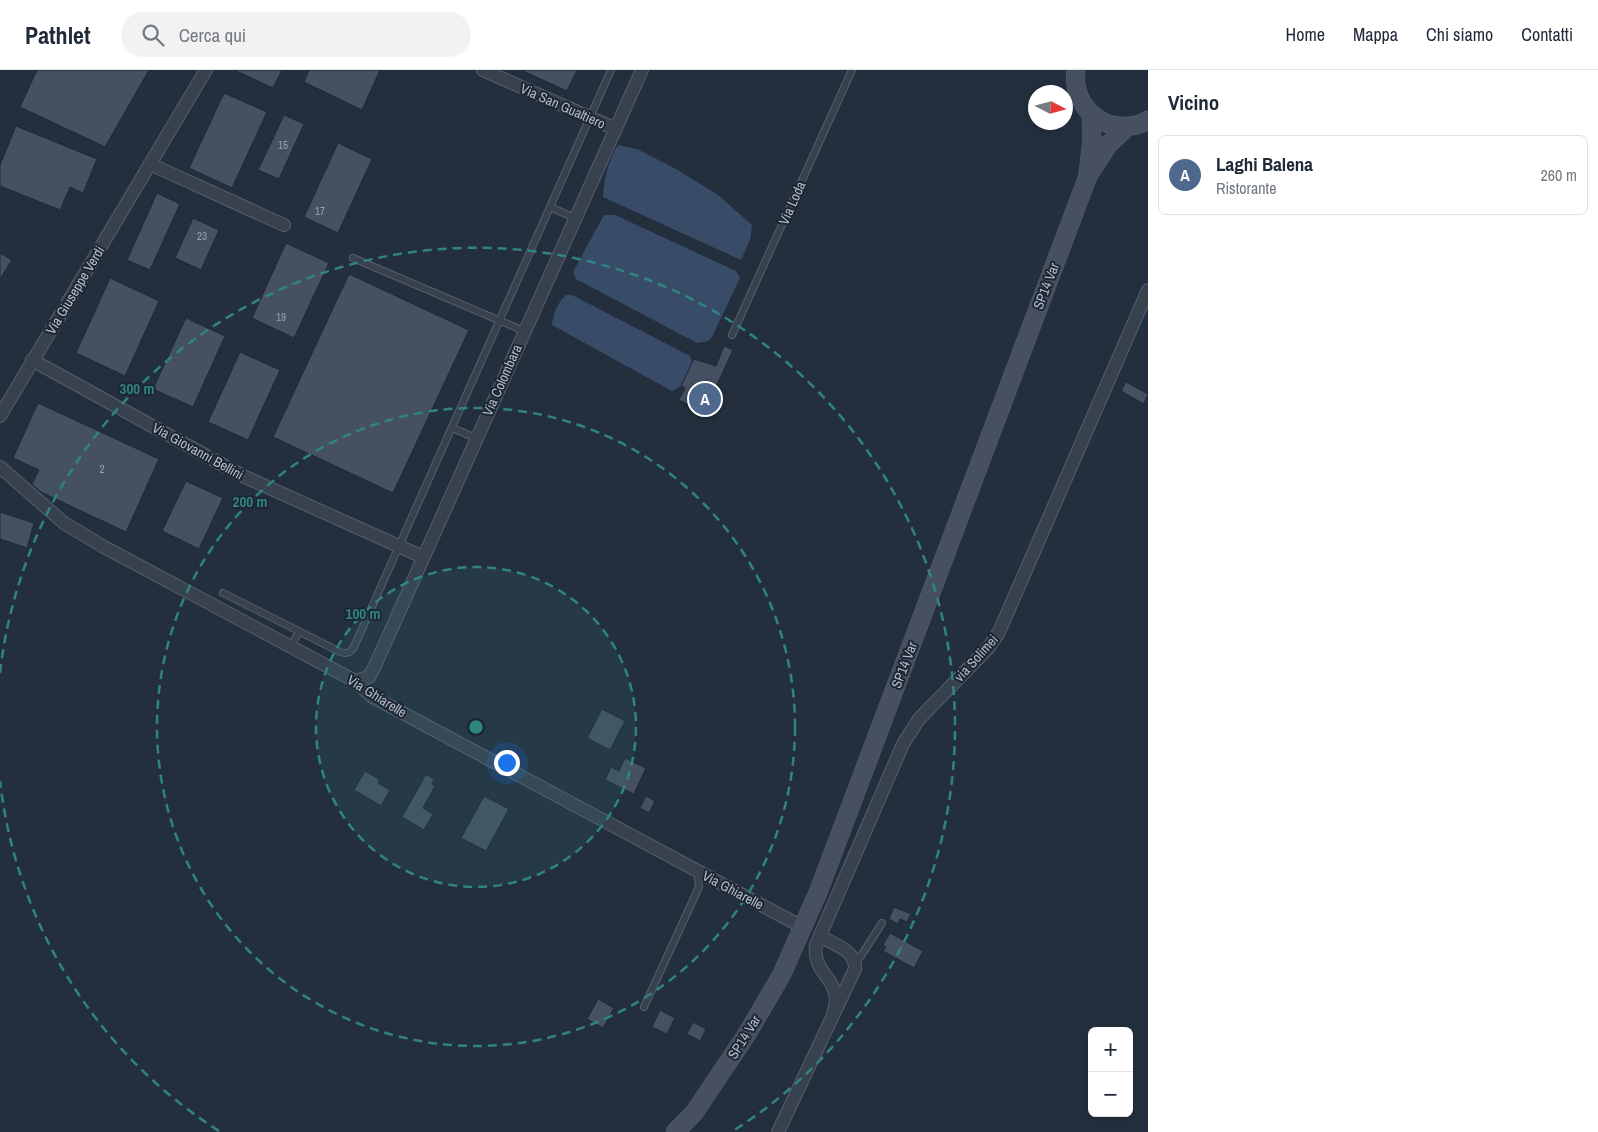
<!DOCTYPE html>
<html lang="it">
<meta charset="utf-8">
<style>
body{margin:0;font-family:"Archivo Narrow",sans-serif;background:#f2f2f3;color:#1f2937}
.controls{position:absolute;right:15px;bottom:15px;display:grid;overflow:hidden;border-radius:8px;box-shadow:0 2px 8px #0003}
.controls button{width:45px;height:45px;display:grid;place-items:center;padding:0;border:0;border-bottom:1px solid #e0e1e3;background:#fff;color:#1f2937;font:25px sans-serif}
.compass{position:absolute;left:1028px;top:15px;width:45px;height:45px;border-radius:50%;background:#fff;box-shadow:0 2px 8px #0003;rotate:96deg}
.you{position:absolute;left:506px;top:692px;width:18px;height:18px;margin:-12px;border:4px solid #fff;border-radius:50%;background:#1a73e8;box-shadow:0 0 0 8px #1a73e833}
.badge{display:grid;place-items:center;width:32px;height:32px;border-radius:50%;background:#4f688e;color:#fff;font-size:16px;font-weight:700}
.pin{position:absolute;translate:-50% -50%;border:2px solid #fff;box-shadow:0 1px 5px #0006}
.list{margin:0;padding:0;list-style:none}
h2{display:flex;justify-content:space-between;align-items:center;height:65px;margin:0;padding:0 20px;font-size:21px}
h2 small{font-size:16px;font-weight:400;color:#747a83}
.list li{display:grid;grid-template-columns:32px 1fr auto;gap:15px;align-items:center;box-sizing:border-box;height:80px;margin:0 10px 10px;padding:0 10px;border:1px solid #e0e1e3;border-radius:8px}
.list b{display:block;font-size:19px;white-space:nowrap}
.list p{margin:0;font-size:16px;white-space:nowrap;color:#747a83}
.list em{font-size:16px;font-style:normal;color:#747a83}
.icon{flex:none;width:28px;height:28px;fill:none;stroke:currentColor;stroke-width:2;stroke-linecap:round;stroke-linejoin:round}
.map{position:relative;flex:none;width:1148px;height:1062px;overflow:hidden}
header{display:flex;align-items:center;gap:30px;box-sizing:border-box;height:70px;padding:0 25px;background:#fff;border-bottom:1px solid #e0e1e3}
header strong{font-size:24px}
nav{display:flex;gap:28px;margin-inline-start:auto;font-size:18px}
.search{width:350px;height:45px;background:#f2f2f3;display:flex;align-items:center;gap:12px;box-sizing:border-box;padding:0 18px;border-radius:28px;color:#747a83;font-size:19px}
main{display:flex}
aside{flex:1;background:#fff}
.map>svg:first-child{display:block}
.water{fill:#394c67}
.building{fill:#455162;stroke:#1f2835}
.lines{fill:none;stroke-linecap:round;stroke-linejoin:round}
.service-casing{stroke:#565f6c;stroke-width:8}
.minor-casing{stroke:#565f6c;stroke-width:14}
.secondary-casing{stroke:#565f6c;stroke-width:19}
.service{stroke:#38414e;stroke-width:6}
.minor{stroke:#38414e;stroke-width:12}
.secondary{stroke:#465061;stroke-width:18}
.ring{fill:none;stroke:#308480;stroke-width:2.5;stroke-dasharray:9 6}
.labels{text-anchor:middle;stroke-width:4;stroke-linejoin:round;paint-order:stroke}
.number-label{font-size:11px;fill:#98a1af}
.street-label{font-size:14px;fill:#b4bcc9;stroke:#1d2633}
.centre{fill:#308480;stroke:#1d2633;stroke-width:2.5}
.ring-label{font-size:15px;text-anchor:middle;font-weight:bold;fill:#308480;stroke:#1d2633;stroke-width:4;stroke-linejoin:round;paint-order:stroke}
</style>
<header>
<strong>Pathlet</strong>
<div class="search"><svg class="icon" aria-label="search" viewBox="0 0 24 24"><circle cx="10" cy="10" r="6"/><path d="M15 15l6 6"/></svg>Cerca qui</div>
<nav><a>Home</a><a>Mappa</a><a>Chi siamo</a><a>Contatti</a></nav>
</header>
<main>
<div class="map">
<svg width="1148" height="1062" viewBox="0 0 1148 1062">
<rect width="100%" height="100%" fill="#242f3e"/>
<g class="water">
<path d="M618 75 637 79 676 99 718 125 752 155 750 170 741 190 603 127C604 108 608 92 618 75Z"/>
<polygon points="604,145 615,145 736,201 740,208 712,267 708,271 697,273 576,209 573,202"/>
<path d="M566 225H572L690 286 692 292 681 316 672 321 552 255C553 243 558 232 566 225Z"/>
</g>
<g class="building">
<polygon points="37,0 149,0 105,77 20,37"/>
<polygon points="234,0 282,0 273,18"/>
<polygon points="309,0 380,0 362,40 304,12"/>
<polygon points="521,0 577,0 567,21"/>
<polygon points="224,23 267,42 232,118 189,98"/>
<polygon points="284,45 304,54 279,109 258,100"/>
<polygon points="16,56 97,89 83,123 70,117 60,140 0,116 0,95"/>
<polygon points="338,73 372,89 338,163 304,147"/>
<polygon points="157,123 180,134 150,200 127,190"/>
<polygon points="193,148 219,160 201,200 175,188"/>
<polygon points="286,173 329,193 294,268 252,248"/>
<polygon points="0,183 12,190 0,209"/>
<polygon points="349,204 469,260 393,423 273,367"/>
<polygon points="110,208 159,231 125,306 76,283"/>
<polygon points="186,248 225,266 193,337 153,319"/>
<polygon points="724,276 733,280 703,345 694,341 695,338 679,330 685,318 681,316 694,289 716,296"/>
<polygon points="240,282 280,300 248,370 208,352"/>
<polygon points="1126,312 1148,324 1144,334 1121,321"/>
<polygon points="38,333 159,389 126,462 41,422 32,414 39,400 13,388"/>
<polygon points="186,411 223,428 199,479 162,461"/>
<polygon points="0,442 34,453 27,478 0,469"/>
<polygon points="602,639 625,651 610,680 587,668"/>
<polygon points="625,688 646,698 634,724 605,710 611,697 619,701"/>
<polygon points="365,701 380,710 378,713 390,720 381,736 354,720"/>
<polygon points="426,704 434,709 432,714 435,716 423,738 433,744 424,760 402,747"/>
<polygon points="484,726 509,739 486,781 461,768"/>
<polygon points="646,726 655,731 649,743 640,738"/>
<polygon points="894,837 911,844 907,852 900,849 898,854 889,849"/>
<polygon points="890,863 923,881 914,898 883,881 886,877 883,875"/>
<polygon points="598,929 614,938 603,958 587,949"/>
<polygon points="660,940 675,948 667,964 652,957"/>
<polygon points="693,952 706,959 700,971 687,964"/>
</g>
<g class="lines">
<g class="service-casing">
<g id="service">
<polyline points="550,137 575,148"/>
<polyline points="353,188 524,261"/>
<polyline points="732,265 852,0"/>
<polyline points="452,358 476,368"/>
<path d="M223 523 340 582C347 584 350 583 354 577L611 0"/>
<polyline points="291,577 299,561"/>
<polyline points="856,892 861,886 882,853"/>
<polyline points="644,937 699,817 697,802"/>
</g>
</g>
<g class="minor-casing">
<g id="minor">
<polyline points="483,0 616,59"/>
<polyline points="150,94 284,155"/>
<polyline points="32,290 245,407 423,487"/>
<polyline points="0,346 206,0"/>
<polyline points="0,397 64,453 104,477 355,611 371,626 793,852"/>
<polyline points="355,611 369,607 374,598 642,0"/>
<path d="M833 945C834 940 836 934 836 929 835 907 812 901 816 875L903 674 919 649 989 577 999 562 1148 220"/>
<path d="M778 1062 855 899C856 881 836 875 823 868"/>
</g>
</g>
<g class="secondary-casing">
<g id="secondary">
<path d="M1076 0C1070 40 1112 70 1148 50"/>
<polyline points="1088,103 1092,70 1091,44"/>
<polyline points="675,1062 694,1043 747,964 782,904 819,820 1088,106 1108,75 1127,57"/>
</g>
</g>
<use href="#service" class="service"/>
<use href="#minor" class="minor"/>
<use href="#secondary" class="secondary"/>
</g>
<circle cx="476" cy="657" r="160" fill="#308480" fill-opacity=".12"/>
<g class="ring">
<circle cx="476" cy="657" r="160"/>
<circle cx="476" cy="657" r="319"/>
<path d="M219 1061A479 479 0 0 1 0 711M0 603A479 479 0 1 1 733 1061"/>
</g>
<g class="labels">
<g class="number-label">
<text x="283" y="79">15</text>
<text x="320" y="145">17</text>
<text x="202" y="170">23</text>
<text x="281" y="251">19</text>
<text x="102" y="403">2</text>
</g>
<g class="street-label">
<text transform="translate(563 36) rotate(24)" y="5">Via San Gualtiero</text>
<text transform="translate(792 133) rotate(-66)" y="5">Via Loda</text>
<text transform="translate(1046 216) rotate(-69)" y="5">SP14 Var</text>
<text transform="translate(75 220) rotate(-59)" y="5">Via Giuseppe Verdi</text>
<text transform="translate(502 310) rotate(-66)" y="5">Via Colombara</text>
<text transform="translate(198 381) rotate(29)" y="5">Via Giovanni Bellini</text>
<text transform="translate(976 588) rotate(-48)" y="5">via Solimei</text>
<text transform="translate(904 595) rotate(-69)" y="5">SP14 Var</text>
<text transform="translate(377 626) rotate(32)" y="5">Via Ghiarelle</text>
<text transform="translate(733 820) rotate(28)" y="5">Via Ghiarelle</text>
<text transform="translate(744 967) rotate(-58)" y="5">SP14 Var</text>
</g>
</g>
<circle cx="476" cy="657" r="8" class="centre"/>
<g class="ring-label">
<text x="137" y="324">300 m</text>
<text x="250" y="437">200 m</text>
<text x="363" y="549">100 m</text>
</g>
</svg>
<div class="controls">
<button>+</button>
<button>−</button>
</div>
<svg class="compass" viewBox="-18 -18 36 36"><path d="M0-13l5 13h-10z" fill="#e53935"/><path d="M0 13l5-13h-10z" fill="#747a83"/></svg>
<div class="you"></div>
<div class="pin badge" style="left:705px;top:329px">A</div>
</div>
<aside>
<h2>Vicino<small></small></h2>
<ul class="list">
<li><span class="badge">A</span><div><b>Laghi Balena</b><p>Ristorante</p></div><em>260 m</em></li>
</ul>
</aside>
</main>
